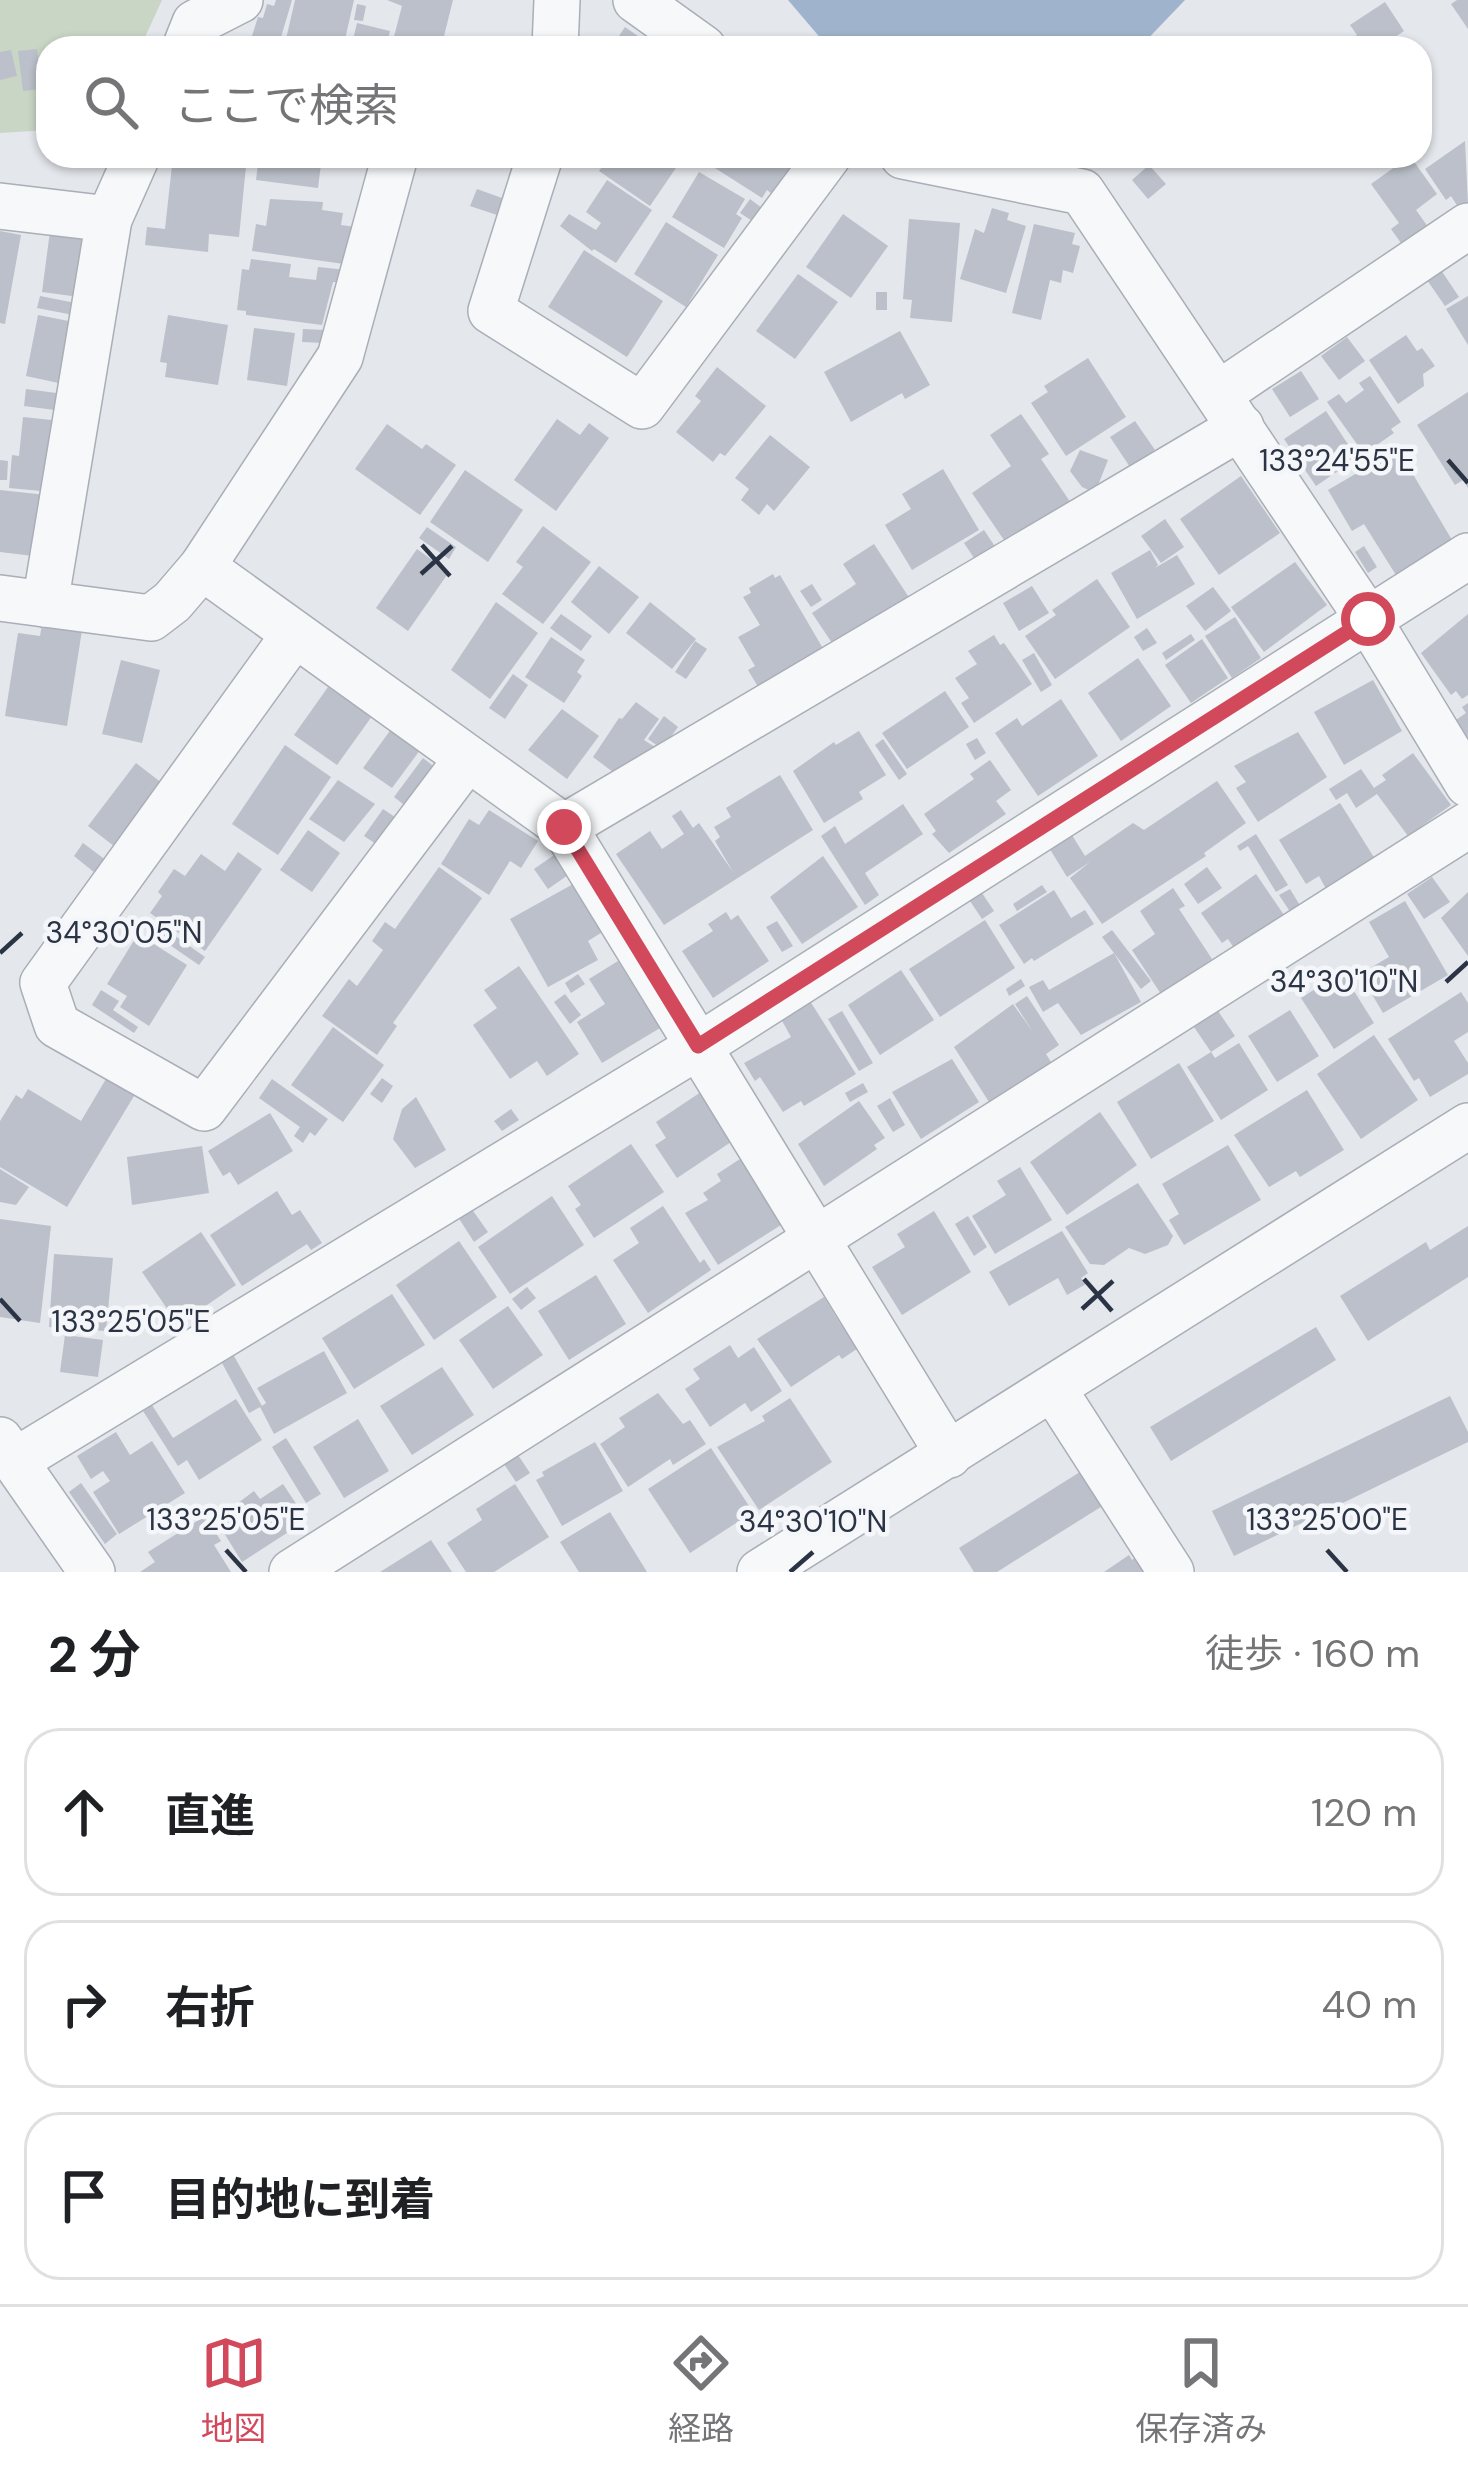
<!DOCTYPE html>
<html lang="ja">
<meta charset="utf-8">
<style>
body{margin:0;font-family:"DM Sans","Noto Sans JP",sans-serif;background:#f2f2f2;color:#202124}
.stop{position:absolute;width:36px;height:36px;margin:-27px;border:9px solid #d1495b;border-radius:50%;background:#fff}
.stop.end{background:#d1495b;border-color:#fff;box-shadow:0 3px 12px #0008}
.list{margin:0;padding:0;list-style:none}
h2{display:flex;justify-content:space-between;align-items:center;height:156px;margin:0;padding:0 48px;font-size:51px}
h2 small{font-size:39px;font-weight:400;color:#757577}
.list li{display:grid;grid-template-columns:78px 1fr auto;gap:36px;align-items:center;box-sizing:border-box;height:168px;margin:0 24px 24px;padding:0 24px;border:3px solid #e0e0e0;border-radius:36px}
.list b{display:block;font-size:45px;white-space:nowrap}
.list em{font-size:39px;font-style:normal;color:#757577}
.icon{flex:none;width:66px;height:66px;fill:none;stroke:currentColor;stroke-width:2;stroke-linecap:round;stroke-linejoin:round}
.map{position:relative;flex:none;width:1468px;height:1572px;overflow:hidden}
.search{position:absolute;background:#fff;box-shadow:0 3px 9px #0004;left:36px;right:36px;top:36px;height:132px;display:flex;align-items:center;gap:30px;box-sizing:border-box;padding:0 42px;border-radius:36px;color:#757577;font-size:45px}
.sheet{height:732px;background:#fff}
nav{display:flex;justify-content:space-around;align-items:center;box-sizing:border-box;height:168px;border-top:3px solid #e0e0e0;background:#fff;font-size:33px;color:#757577}
nav a{display:grid;justify-items:center;gap:6px}
nav .on{color:#d1495b}
.map>svg:first-child{display:block}
.green{fill:#c9d6c5}
.water{fill:#9fb4cc}
.building{fill:#bbc0ca}
.lines{fill:none;stroke-linecap:round;stroke-linejoin:round}
.minor-casing{stroke:#a9aeb7;stroke-width:48}
.minor{stroke:#f7f8fa;stroke-width:45}
.route{stroke:#d1495b;stroke-width:15}
.ticks{fill:none;stroke:#2b3445;stroke-width:4.5}
.ticks-label{font-size:30px;text-anchor:middle;fill:#2b3445;stroke:#f4f6f9;stroke-width:9;stroke-linejoin:round;paint-order:stroke}
</style>
<div class="map">
<svg width="1468" height="1572" viewBox="0 0 1468 1572">
<rect width="100%" height="100%" fill="#e4e7ec"/>
<polygon class="green" points="0,0 162,0 140,48 48,48 48,130 0,133"/>
<polygon class="water" points="788,0 1185,0 1139,48 829,48"/>
<g class="building">
<polygon points="276,0 292,0 279,44 252,36 258,17 263,18 267,4 274,6"/>
<polygon points="295,0 354,0 343,48 284,48"/>
<polygon points="387,0 453,0 441,48 391,48 402,6"/>
<polygon points="1457,0 1468,0 1468,29 1451,4"/>
<polygon points="1385,2 1404,31 1388,42 1392,48 1357,48 1351,39 1357,35 1350,25"/>
<polygon points="357,4 366,6 363,21 354,20"/>
<polygon points="357,23 390,31 386,48 351,48"/>
<polygon points="625,27 655,48 611,48"/>
<polygon points="37,49 41,89 23,91 18,51"/>
<polygon points="11,50 17,76 0,80 0,52"/>
<polygon points="1465,141 1468,204 1460,210 1451,196 1446,200 1425,169"/>
<polygon points="173,156 247,156 239,237 209,234 208,252 145,245 147,227 165,229"/>
<polygon points="259,156 322,156 318,188 256,180"/>
<polygon points="610,156 678,156 682,159 650,206 599,171"/>
<polygon points="708,156 788,156 784,161 792,166 776,197 767,190 762,198 704,161"/>
<polygon points="1357,156 1377,156 1362,168 1355,158"/>
<polygon points="1410,156 1437,194 1416,210 1431,231 1406,250 1391,229 1399,223 1371,184"/>
<polygon points="1149,165 1166,184 1148,199 1132,180"/>
<polygon points="699,172 745,199 736,214 742,218 724,248 672,217"/>
<polygon points="607,180 652,210 616,263 594,249 592,251 560,226 569,214 596,230 601,223 586,212"/>
<polygon points="477,189 502,198 497,215 470,206"/>
<polygon points="270,199 323,202 322,210 343,213 341,225 356,227 351,265 252,251 256,224 266,226"/>
<polygon points="750,199 766,211 757,224 740,213"/>
<polygon points="992,208 1009,213 1007,220 1026,226 1006,293 960,279 975,229 984,233"/>
<polygon points="99,210 94,299 42,292 52,216"/>
<polygon points="843,214 888,246 851,298 806,267"/>
<polygon points="909,219 960,223 952,322 910,318 912,300 903,299"/>
<polygon points="666,222 718,255 686,307 634,274"/>
<polygon points="1034,224 1075,233 1072,244 1080,246 1073,273 1063,270 1061,283 1050,280 1041,320 1012,313"/>
<polygon points="0,231 21,235 5,324 0,323"/>
<polygon points="584,250 663,301 627,357 548,307"/>
<polygon points="251,259 291,264 289,277 316,280 318,267 347,270 345,283 333,282 322,325 246,315 246,311 237,310 242,269 249,270"/>
<polygon points="1441,270 1459,297 1445,306 1427,280"/>
<polygon points="798,274 838,302 795,359 756,331"/>
<rect x="876" y="292" width="11" height="18"/>
<polygon points="40,296 96,307 94,319 37,308"/>
<polygon points="1468,296 1468,345 1446,309"/>
<polygon points="38,315 94,326 82,388 26,376"/>
<polygon points="168,315 228,325 218,385 165,377 167,363 160,362"/>
<polygon points="254,328 295,333 287,386 247,380"/>
<polygon points="303,329 325,330 324,343 302,342"/>
<polygon points="900,331 930,385 905,399 902,393 851,422 824,372"/>
<polygon points="1406,335 1417,351 1422,348 1435,366 1423,374 1424,386 1398,404 1369,360"/>
<polygon points="1347,337 1365,361 1339,380 1321,356"/>
<polygon points="1088,358 1126,417 1066,456 1031,403 1048,392 1044,386"/>
<polygon points="717,367 766,406 725,456 720,453 713,462 676,432 701,401 695,396"/>
<polygon points="1301,371 1319,399 1290,417 1272,389"/>
<polygon points="1370,376 1401,422 1391,429 1394,433 1364,454 1327,402 1339,394 1346,403 1364,390 1359,383"/>
<polygon points="26,389 87,397 85,414 24,406"/>
<polygon points="1468,392 1468,488 1463,480 1455,485 1417,425"/>
<polygon points="1326,411 1357,458 1316,486 1284,439"/>
<polygon points="1021,414 1049,454 1041,459 1071,503 1008,546 972,493 1011,466 990,435"/>
<polygon points="23,417 81,423 74,494 9,488 12,455 19,456"/>
<polygon points="557,419 580,435 589,423 609,438 556,511 514,480"/>
<polygon points="1135,421 1155,450 1130,467 1110,437"/>
<polygon points="387,424 422,449 426,444 456,465 420,515 355,469"/>
<polygon points="770,435 810,467 774,511 767,504 759,515 741,500 749,489 735,478"/>
<polygon points="1398,449 1452,540 1396,575 1364,524 1352,531 1328,490"/>
<polygon points="1080,450 1108,460 1095,493 1082,487 1070,471"/>
<polygon points="0,460 8,461 7,480 0,480"/>
<polygon points="943,469 979,530 912,570 885,525 911,509 902,494"/>
<polygon points="465,470 523,510 488,562 430,522"/>
<polygon points="1241,476 1280,533 1219,575 1180,519"/>
<polygon points="0,490 74,498 50,558 0,552"/>
<polygon points="1165,519 1184,547 1161,563 1141,536"/>
<polygon points="543,526 591,562 543,624 502,594 523,567 516,562"/>
<polygon points="427,527 456,547 449,559 419,538"/>
<polygon points="984,530 998,551 978,564 964,543"/>
<polygon points="874,544 912,602 838,652 812,613 856,584 843,564"/>
<polygon points="1364,546 1377,567 1368,573 1355,552"/>
<polygon points="417,549 449,572 408,631 376,608"/>
<polygon points="1150,550 1158,565 1155,568 1177,555 1195,584 1137,619 1111,573"/>
<polygon points="1295,562 1327,605 1264,652 1231,607"/>
<polygon points="599,566 639,597 609,634 571,602"/>
<polygon points="773,574 775,578 780,575 828,657 763,695 748,670 755,666 738,637 760,625 743,597 751,593 749,588"/>
<polygon points="1097,579 1130,627 1055,679 1025,636 1056,615 1052,610"/>
<polygon points="812,584 822,600 811,607 800,591"/>
<polygon points="1032,586 1049,613 1019,631 1003,603"/>
<polygon points="1213,587 1231,611 1205,631 1186,606"/>
<polygon points="496,602 538,633 490,699 451,670"/>
<polygon points="650,602 696,639 672,669 626,633"/>
<polygon points="561,614 592,636 581,651 550,628"/>
<polygon points="1468,614 1468,695 1462,699 1456,691 1451,695 1421,653"/>
<polygon points="1235,617 1261,658 1232,678 1205,636"/>
<polygon points="42,624 82,630 67,726 5,716 18,633 40,636"/>
<polygon points="1147,628 1157,643 1143,651 1134,637"/>
<polygon points="1191,634 1195,640 1166,660 1162,653"/>
<polygon points="994,635 1000,645 1004,643 1032,684 974,723 961,703 969,698 955,678 977,664 968,651"/>
<polygon points="551,637 585,660 577,672 582,676 564,703 525,677"/>
<polygon points="1202,639 1228,678 1191,703 1165,665"/>
<polygon points="695,641 707,649 686,679 675,672"/>
<polygon points="1034,653 1052,685 1041,692 1022,660"/>
<polygon points="1138,658 1171,706 1121,741 1088,693"/>
<polygon points="121,660 160,670 142,743 102,734"/>
<polygon points="513,674 528,685 505,719 489,708"/>
<polygon points="1373,680 1402,731 1344,765 1314,712"/>
<polygon points="328,687 344,698 347,693 375,712 337,765 294,735"/>
<polygon points="945,691 969,727 907,769 882,733"/>
<polygon points="1061,699 1098,756 1038,796 995,733 1017,718 1022,726"/>
<polygon points="636,702 659,719 644,740 655,747 629,784 593,757 619,718 622,719"/>
<polygon points="1468,703 1468,739 1456,720 1466,713 1462,707"/>
<polygon points="562,709 599,736 567,779 528,750"/>
<polygon points="664,716 678,727 662,749 648,739"/>
<polygon points="397,721 426,742 392,788 363,768"/>
<polygon points="859,731 886,775 859,792 863,799 824,823 793,771 834,742 836,745"/>
<polygon points="1298,732 1327,777 1258,822 1236,788 1246,782 1234,766"/>
<polygon points="977,738 986,753 975,760 966,744"/>
<polygon points="883,739 907,774 899,780 875,745"/>
<polygon points="285,745 331,777 278,855 232,824"/>
<polygon points="1413,753 1451,805 1408,836 1377,794 1356,808 1347,793 1336,800 1329,789 1361,769 1374,788 1386,780 1382,775"/>
<polygon points="423,758 437,769 408,808 394,797"/>
<polygon points="990,760 1011,790 996,801 1006,814 949,853 932,834 936,831 924,814 974,779 970,774"/>
<polygon points="136,763 167,787 119,850 88,826"/>
<polygon points="780,775 813,830 664,925 616,854 650,831 662,849 684,834 672,816 681,810 693,828 699,823 733,872 715,841 720,837 714,827 731,817 726,808"/>
<polygon points="338,780 375,804 344,842 309,819"/>
<polygon points="1217,781 1246,823 1204,853 1206,856 1102,924 1070,878 1090,862 1067,877 1048,846 1070,832 1085,856 1133,823 1144,830"/>
<polygon points="1340,803 1375,859 1326,889 1319,876 1306,884 1279,840"/>
<polygon points="903,804 923,834 865,873 879,895 865,905 821,836 835,826 845,844"/>
<polygon points="383,809 401,821 382,848 364,836"/>
<polygon points="489,810 538,841 521,868 510,861 489,895 441,864 469,819 479,825"/>
<polygon points="308,830 340,853 312,892 280,870"/>
<polygon points="1256,834 1288,885 1276,892 1248,846 1240,851 1237,846"/>
<polygon points="83,843 111,864 100,877 74,856"/>
<polygon points="238,852 262,869 205,951 150,913 162,896 158,892 174,869 185,876 201,854 225,871"/>
<polygon points="557,853 571,873 548,889 534,869"/>
<polygon points="823,856 858,907 802,944 770,897"/>
<polygon points="439,867 482,898 393,1023 397,1026 377,1055 322,1016 349,979 357,986 383,950 372,941 385,922 395,929"/>
<polygon points="1207,867 1222,888 1198,904 1184,884"/>
<polygon points="1256,874 1284,915 1234,948 1228,939 1222,943 1201,913"/>
<polygon points="1432,877 1450,902 1424,919 1407,894"/>
<polygon points="575,883 604,931 588,941 598,960 548,987 510,919"/>
<polygon points="1042,885 1047,892 1017,911 1013,904"/>
<polygon points="1173,888 1185,906 1179,909 1212,959 1161,994 1132,950 1155,934 1140,911"/>
<polygon points="1290,889 1301,907 1291,913 1279,895"/>
<polygon points="980,890 994,911 982,919 968,898"/>
<polygon points="1054,890 1071,918 1085,910 1094,924 1034,961 1032,958 1024,964 999,925"/>
<polygon points="1468,892 1468,956 1441,918"/>
<polygon points="1405,901 1448,975 1383,1013 1360,974 1389,957 1369,922"/>
<polygon points="726,912 731,920 738,915 769,961 713,998 682,951 713,931 708,924"/>
<polygon points="151,919 205,957 199,965 145,928"/>
<polygon points="985,920 1015,968 940,1017 909,969"/>
<polygon points="777,921 793,946 782,952 766,927"/>
<polygon points="1112,930 1151,981 1141,989 1102,937"/>
<polygon points="138,934 187,965 149,1026 120,1007 127,996 107,984"/>
<polygon points="1114,953 1141,1002 1081,1035 1058,1003 1043,1012 1029,987 1043,980 1049,990"/>
<polygon points="618,961 660,1028 602,1063 577,1022 605,1004 589,979"/>
<polygon points="519,966 579,1054 547,1076 537,1061 510,1079 473,1025 497,1008 484,990"/>
<polygon points="901,970 934,1020 880,1055 848,1005"/>
<polygon points="1342,972 1374,1023 1334,1049 1301,998"/>
<polygon points="578,974 585,984 571,993 565,983"/>
<polygon points="1021,979 1025,986 1009,996 1006,989"/>
<polygon points="101,990 119,1001 113,1010 138,1027 134,1033 92,1005"/>
<polygon points="1461,992 1468,1003 1468,1032 1454,1041 1468,1063 1468,1074 1430,1097 1419,1078 1414,1081 1388,1039"/>
<polygon points="565,994 581,1015 570,1024 554,1002"/>
<polygon points="1027,996 1059,1045 1046,1054 1051,1062 989,1102 954,1047 1013,1004 1033,1032 1015,1004"/>
<polygon points="810,1001 856,1074 804,1106 801,1101 783,1112 760,1077 755,1081 744,1063 791,1037 781,1019"/>
<polygon points="1290,1010 1319,1056 1277,1082 1248,1036"/>
<polygon points="842,1011 873,1063 859,1071 828,1019"/>
<polygon points="1218,1011 1235,1036 1211,1052 1194,1027"/>
<polygon points="333,1027 384,1065 343,1122 291,1085"/>
<polygon points="1374,1035 1418,1100 1361,1139 1317,1074"/>
<polygon points="1239,1043 1268,1090 1221,1120 1187,1067 1211,1052 1215,1058"/>
<polygon points="952,1059 979,1102 921,1139 892,1092"/>
<polygon points="1179,1063 1214,1121 1151,1159 1117,1102"/>
<polygon points="382,1078 393,1086 382,1103 370,1094"/>
<polygon points="106,1079 134,1096 67,1207 0,1167 0,1121 16,1095 22,1099 28,1089 81,1121"/>
<polygon points="272,1079 328,1119 315,1136 310,1132 303,1143 294,1136 300,1127 259,1098"/>
<polygon points="863,1083 868,1092 850,1102 845,1093"/>
<polygon points="704,1090 737,1138 677,1178 655,1145 666,1138 656,1122"/>
<polygon points="1307,1090 1344,1150 1300,1177 1296,1171 1269,1187 1234,1135"/>
<polygon points="416,1097 446,1150 415,1168 393,1139 402,1109"/>
<polygon points="890,1098 905,1125 893,1132 877,1106"/>
<polygon points="859,1101 885,1138 874,1145 877,1149 824,1186 798,1144"/>
<polygon points="511,1109 519,1120 502,1131 494,1121"/>
<polygon points="1100,1112 1137,1165 1067,1215 1030,1162"/>
<polygon points="270,1113 293,1151 238,1185 230,1172 223,1176 208,1151"/>
<polygon points="631,1144 664,1192 594,1238 575,1209 581,1205 568,1186"/>
<polygon points="1228,1145 1261,1200 1184,1245 1169,1220 1179,1214 1162,1184"/>
<polygon points="202,1146 209,1193 132,1205 127,1157"/>
<polygon points="740,1159 781,1225 718,1265 685,1213 708,1200 703,1193 721,1181 717,1174"/>
<polygon points="1020,1167 1052,1220 995,1254 972,1216 1006,1195 997,1181"/>
<polygon points="0,1169 29,1187 16,1205 0,1202"/>
<polygon points="1138,1183 1173,1236 1168,1245 1145,1254 1129,1248 1104,1265 1090,1264 1065,1227"/>
<polygon points="277,1191 292,1215 300,1210 322,1243 311,1250 307,1244 242,1286 210,1235"/>
<polygon points="552,1196 584,1245 510,1294 478,1247"/>
<polygon points="663,1206 700,1263 704,1259 711,1270 648,1313 613,1260 639,1243 630,1228"/>
<polygon points="471,1208 488,1232 474,1242 458,1217"/>
<polygon points="934,1211 971,1272 902,1315 872,1267 905,1247 897,1234"/>
<polygon points="968,1216 987,1247 974,1256 955,1224"/>
<polygon points="0,1219 51,1226 40,1323 0,1317"/>
<polygon points="1468,1226 1468,1277 1368,1341 1340,1296 1426,1242 1430,1250"/>
<polygon points="1062,1231 1088,1273 1081,1278 1086,1284 1067,1295 1058,1278 1009,1306 989,1272"/>
<polygon points="201,1232 236,1285 194,1314 188,1305 172,1316 142,1272"/>
<polygon points="459,1241 497,1297 434,1340 396,1285"/>
<polygon points="54,1254 113,1258 106,1331 49,1327"/>
<polygon points="596,1275 626,1324 569,1360 538,1311"/>
<polygon points="527,1287 536,1298 521,1310 512,1299"/>
<polygon points="392,1294 425,1345 354,1389 322,1338"/>
<polygon points="824,1297 841,1325 848,1320 864,1344 842,1359 839,1355 791,1387 757,1339"/>
<polygon points="508,1306 543,1355 493,1389 459,1340"/>
<polygon points="1316,1327 1336,1360 1171,1461 1150,1427"/>
<polygon points="65,1335 103,1340 98,1377 60,1372"/>
<polygon points="730,1345 738,1358 754,1347 782,1391 751,1412 745,1403 710,1427 685,1389 700,1379 693,1369"/>
<polygon points="324,1351 347,1393 274,1434 260,1407 249,1413 222,1363 234,1356 262,1406 266,1403 257,1388"/>
<polygon points="442,1367 474,1415 412,1455 380,1406"/>
<polygon points="658,1393 683,1424 690,1420 706,1444 673,1465 670,1459 628,1487 600,1444 625,1427 619,1418"/>
<polygon points="1450,1396 1468,1432 1468,1442 1234,1556 1212,1511"/>
<polygon points="790,1398 832,1462 759,1510 717,1447 765,1421 762,1416"/>
<polygon points="236,1399 262,1440 199,1480 187,1460 178,1466 143,1411 152,1405 173,1438"/>
<polygon points="358,1419 389,1471 344,1498 313,1447"/>
<polygon points="116,1432 130,1455 152,1441 185,1493 119,1534 93,1492 110,1481 103,1471 91,1479 77,1456"/>
<polygon points="286,1438 321,1494 306,1503 272,1447"/>
<polygon points="595,1442 623,1491 562,1526 536,1480 544,1476 542,1472"/>
<polygon points="711,1448 753,1512 690,1553 648,1489"/>
<polygon points="518,1455 530,1473 516,1482 504,1464"/>
<polygon points="1083,1470 1104,1505 997,1572 974,1572 959,1548"/>
<polygon points="81,1483 117,1534 105,1544 69,1492"/>
<polygon points="283,1484 307,1520 242,1562 219,1525 243,1510 238,1503 254,1491 260,1499"/>
<polygon points="515,1484 549,1537 494,1572 466,1572 447,1543 482,1520 476,1509"/>
<polygon points="610,1512 647,1572 579,1572 560,1542"/>
<polygon points="205,1516 221,1541 214,1545 231,1572 140,1572 155,1562 148,1552"/>
<polygon points="431,1540 452,1572 380,1572"/>
<polygon points="1145,1550 1161,1572 1104,1572 1129,1555 1132,1560"/>
</g>
<g class="lines">
<g class="minor-casing">
<g id="minor">
<polyline points="636,0 703,48"/>
<polyline points="185,48 195,23 240,0"/>
<polyline points="555,48 557,0"/>
<polyline points="540,156 491,311 642,406 828,156"/>
<polyline points="903,156 1082,192 1368,619 1468,784"/>
<polyline points="0,206 109,219"/>
<polyline points="1220,393 1468,226"/>
<polyline points="202,567 340,357 395,156"/>
<polyline points="0,598 151,618 172,602 202,567 564,827 949,1455"/>
<polyline points="45,604 109,219 137,156"/>
<polyline points="294,635 43,983 57,1025 204,1108 467,759"/>
<polyline points="564,827 1241,427"/>
<polyline points="1054,1390 1171,1572"/>
<polyline points="0,1440 92,1572"/>
<polyline points="15,1461 699,1046 1468,556"/>
<polyline points="292,1572 1468,825"/>
<polyline points="760,1572 1468,1126"/>
</g>
</g>
<use href="#minor" class="minor"/>
</g>
<g class="lines">
<polyline class="route" points="564,827 698,1046 1368,619"/>
</g>
<path class="ticks" d="M1448 460 1468 483M422 545 450 576M421 574 452 546M0 953 22 933M1446 982 1468 962M1084 1279 1112 1311M0 1299 20 1321M1082 1309 1113 1281M226 1550 246 1572M1327 1550 1347 1572M790 1572 813 1552"/>
<g class="ticks-label">
<text x="1337" y="471">133°24'55"E</text>
<text x="124" y="943">34°30'05"N</text>
<text x="1344" y="992">34°30'10"N</text>
<text x="131" y="1332">133°25'05"E</text>
<text x="226" y="1530">133°25'05"E</text>
<text x="1327" y="1530">133°25'00"E</text>
<text x="813" y="1532">34°30'10"N</text>
</g>
</svg>
<div class="stop" style="left:1368px;top:619px"></div>
<div class="stop end" style="left:564px;top:827px"></div>
<div class="search"><svg class="icon" aria-label="search" viewBox="0 0 24 24"><circle cx="10" cy="10" r="6"/><path d="M15 15l6 6"/></svg>ここで検索</div>
</div>
<section class="sheet">
<h2>2 分<small>徒歩 · 160 m</small></h2>
<ul class="list">
<li><svg class="icon" aria-label="ahead" viewBox="0 0 24 24"><path d="M12 20V5M6 11l6-6 6 6"/></svg><div><b>直進</b></div><em>120 m</em></li>
<li><svg class="icon" aria-label="right" viewBox="0 0 24 24"><path d="M7 20v-9h11M14 6l5 5-5 5"/></svg><div><b>右折</b></div><em>40 m</em></li>
<li><svg class="icon" aria-label="arrive" viewBox="0 0 24 24"><path d="M6 21V4h12l-3 4 3 4H6"/></svg><div><b>目的地に到着</b></div></li>
</ul>
</section>
<nav>
<a class="on"><svg class="icon" aria-label="map" viewBox="0 0 24 24"><path d="M3 6l6-2 6 2 6-2v14l-6 2-6-2-6 2zM9 4v14M15 6v14"/></svg>地図</a>
<a><svg class="icon" aria-label="directions" viewBox="0 0 24 24"><path d="M12 3l9 9-9 9-9-9zM9 14v-3h6M13 9l2 2-2 2"/></svg>経路</a>
<a><svg class="icon" aria-label="saved" viewBox="0 0 24 24"><path d="M7 4h10v16l-5-4-5 4z"/></svg>保存済み</a>
</nav>
